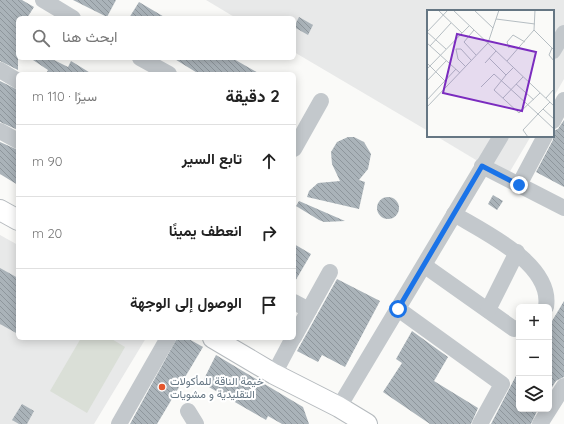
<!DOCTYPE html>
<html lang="ar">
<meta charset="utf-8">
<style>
body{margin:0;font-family:Quicksand,Vazirmatn,sans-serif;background:#f6f6f6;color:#222;direction:rtl}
.controls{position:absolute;right:12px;bottom:12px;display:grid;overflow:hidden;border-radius:6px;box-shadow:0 2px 10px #0003}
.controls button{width:36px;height:36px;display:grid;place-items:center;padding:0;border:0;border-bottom:1px solid #e0e0e0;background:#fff;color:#222;font:20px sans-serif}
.stop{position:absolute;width:12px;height:12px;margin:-9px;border:3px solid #1a73e8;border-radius:50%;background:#fff}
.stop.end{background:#1a73e8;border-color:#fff;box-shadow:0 1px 4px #0008}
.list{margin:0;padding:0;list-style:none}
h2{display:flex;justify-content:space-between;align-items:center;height:52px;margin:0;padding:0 16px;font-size:17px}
h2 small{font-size:13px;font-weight:400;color:#767676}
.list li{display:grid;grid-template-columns:26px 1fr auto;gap:12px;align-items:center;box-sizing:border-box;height:72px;padding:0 16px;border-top:1px solid #e0e0e0}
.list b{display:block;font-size:15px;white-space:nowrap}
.list em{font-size:13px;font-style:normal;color:#767676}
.icon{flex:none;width:22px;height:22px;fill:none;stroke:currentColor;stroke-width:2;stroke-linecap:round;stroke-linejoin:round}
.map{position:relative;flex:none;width:564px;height:424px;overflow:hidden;direction:ltr}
.search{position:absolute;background:#fff;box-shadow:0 2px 10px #0003;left:16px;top:16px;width:280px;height:44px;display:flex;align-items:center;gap:10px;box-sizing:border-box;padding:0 14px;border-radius:6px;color:#767676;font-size:15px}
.panel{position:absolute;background:#fff;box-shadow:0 2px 10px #0003;left:16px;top:72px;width:280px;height:268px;border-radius:6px;direction:rtl}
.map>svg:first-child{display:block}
.built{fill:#e8e9e9}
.pitch{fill:#dadfd7}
.building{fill:url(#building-back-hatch)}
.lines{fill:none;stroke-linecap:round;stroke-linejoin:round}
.major-casing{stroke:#b5babe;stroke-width:22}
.minor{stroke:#c3c8cc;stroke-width:16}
.major{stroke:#fff;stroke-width:20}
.route{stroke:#1a73e8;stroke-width:5}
.poi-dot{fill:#e4572e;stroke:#fff;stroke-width:1.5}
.labels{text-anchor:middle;stroke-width:4;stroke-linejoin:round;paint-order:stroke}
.poi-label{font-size:11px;fill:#657683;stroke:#fff;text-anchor:start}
.inset-road{fill:none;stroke:#b5bdc2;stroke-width:1}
.view{fill:#7b2cbf;fill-opacity:0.15;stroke:#7b2cbf;stroke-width:2}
.inset-edge{fill:none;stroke:#657683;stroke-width:2}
</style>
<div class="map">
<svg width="564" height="424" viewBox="0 0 564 424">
<defs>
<pattern id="building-back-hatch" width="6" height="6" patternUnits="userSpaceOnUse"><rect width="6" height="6" fill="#aab3b9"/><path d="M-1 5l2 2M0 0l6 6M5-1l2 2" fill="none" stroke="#8e969c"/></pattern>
</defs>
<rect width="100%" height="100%" fill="#fafaf8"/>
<g class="built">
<polygon points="206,0 564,0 564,79 553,98 553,11 428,11 428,131 294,52 294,18 236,18"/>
<polygon points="436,136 531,136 506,178"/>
<polygon points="0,235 18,245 18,338 146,338 94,424 0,424"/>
</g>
<polygon class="pitch" points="81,338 110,338 125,347 87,413 50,391"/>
<g class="building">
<polygon points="0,0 22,0 34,7 27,18 18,18 18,70 0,61"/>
<polygon points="73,0 116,0 107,17"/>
<polygon points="139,2 166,18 129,18"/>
<polygon points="299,17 313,25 308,35 294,27"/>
<polygon points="30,58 50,58 68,67 71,61 92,74 46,74 48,70"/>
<polygon points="173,58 232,58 260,74 199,74"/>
<polygon points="0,81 18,90 18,130 0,122"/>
<polygon points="564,120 564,187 536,172 553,140 553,131 558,129"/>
<polygon points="348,137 354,137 364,142 371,154 368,169 359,180 365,182 359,209 307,197 309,191 318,183 340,181 332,164 331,152 337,142"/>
<polygon points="0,142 18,150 18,185 0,174"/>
<polygon points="493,195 503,201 497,210 488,204"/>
<circle cx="388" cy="208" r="11"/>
<polygon points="299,201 345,221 324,222 319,220 296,206"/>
<polygon points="294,244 311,254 294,283"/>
<polygon points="0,268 18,278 18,334 0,324"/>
<polygon points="337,279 380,301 345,367 322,355 318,362 297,351"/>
<polygon points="564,301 564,377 556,381 549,392 549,326"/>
<polygon points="412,331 448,357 434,381 478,408 471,424 430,424 383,392 402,363 396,359"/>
<polygon points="177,338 187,338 203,347 157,424 130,424"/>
<polygon points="216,355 303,407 309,424 282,424 268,416 266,420 202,383"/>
<polygon points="519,370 519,409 538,409 531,424 491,424"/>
<polygon points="22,404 34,411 27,424 19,424 12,420"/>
</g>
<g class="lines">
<g class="major-casing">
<g id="major">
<polyline points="0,210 18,220"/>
<polyline points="213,338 274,374 339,407 367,424"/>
</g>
</g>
<g class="minor">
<polyline points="43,0 73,18"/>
<polyline points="553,51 564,33"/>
<polyline points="140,58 169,74"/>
<polyline points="0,70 18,81"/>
<polyline points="553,121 564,100"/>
<polyline points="0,131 18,141"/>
<polyline points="294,149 321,101"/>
<polyline points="482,166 564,208"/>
<polyline points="519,185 545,136"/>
<path d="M454 214C484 232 553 264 546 307"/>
<polyline points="425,266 514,329 519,328"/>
<polyline points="294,302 309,310"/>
<polyline points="398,309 502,384 480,424"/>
<polyline points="488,310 517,252"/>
<polyline points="294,337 330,272"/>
<polyline points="274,374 293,338"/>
<polyline points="339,407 501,136"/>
<polyline points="188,411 196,424"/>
<polyline points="119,424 168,338"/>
<polyline points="540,424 564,386"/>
</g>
<use href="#major" class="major"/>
</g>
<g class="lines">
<polyline class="route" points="398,309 482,166 519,185"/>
</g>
<circle class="poi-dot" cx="162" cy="387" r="4"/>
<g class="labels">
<g class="poi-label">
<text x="170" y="385">خيمة الناقة للمأكولات<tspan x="170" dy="13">التقليدية و مشويات</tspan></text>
</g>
</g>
<g transform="translate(427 10)">
<rect width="127" height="127" fill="#fafaf8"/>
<path class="inset-road" d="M11 0 35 23M26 0 127 96M47 0 66 18M69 9 108 14M47 20 37 32 49 45M107 20 127 40M0 22 21 0M0 22 19 39M0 33 33 63M61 33 72 0M3 36 24 13M82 38 80 32 86 25 98 32M125 38 122 45 127 51M62 48 79 65 87 57M80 51 107 20 108 0M0 53 18 71M58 53 69 41M39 57 31 49 29 39H34L44 50M0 59 42 16M79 65 67 80 92 103 113 83M0 71 19 51M89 74 107 90M54 77 67 64 111 104 123 92M76 88 96 67M119 88 127 79M0 90 29 59M0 97 61 33M116 99 127 109M101 127 96 120 111 104 127 119"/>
<path class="view" d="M30 24 109 42 95 101 16 83Z"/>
<rect width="127" height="127" class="inset-edge"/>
</g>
</svg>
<div class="controls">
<button>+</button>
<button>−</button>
<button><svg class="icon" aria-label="layers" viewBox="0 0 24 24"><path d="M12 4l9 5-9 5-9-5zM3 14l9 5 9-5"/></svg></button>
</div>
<div class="stop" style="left:398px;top:309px"></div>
<div class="stop end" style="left:519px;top:185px"></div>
<div class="search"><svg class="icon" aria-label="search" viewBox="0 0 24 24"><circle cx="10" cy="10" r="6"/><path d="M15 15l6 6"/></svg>ابحث هنا</div>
<section class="panel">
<h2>2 دقيقة<small>سيرًا · 110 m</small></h2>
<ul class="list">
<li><svg class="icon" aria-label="ahead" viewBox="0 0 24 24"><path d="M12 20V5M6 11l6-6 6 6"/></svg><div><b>تابع السير</b></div><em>90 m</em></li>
<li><svg class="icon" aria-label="right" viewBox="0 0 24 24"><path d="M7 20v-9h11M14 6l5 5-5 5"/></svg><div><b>انعطف يمينًا</b></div><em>20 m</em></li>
<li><svg class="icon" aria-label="arrive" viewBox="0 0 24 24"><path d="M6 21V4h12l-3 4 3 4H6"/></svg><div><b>الوصول إلى الوجهة</b></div></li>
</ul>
</section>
</div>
